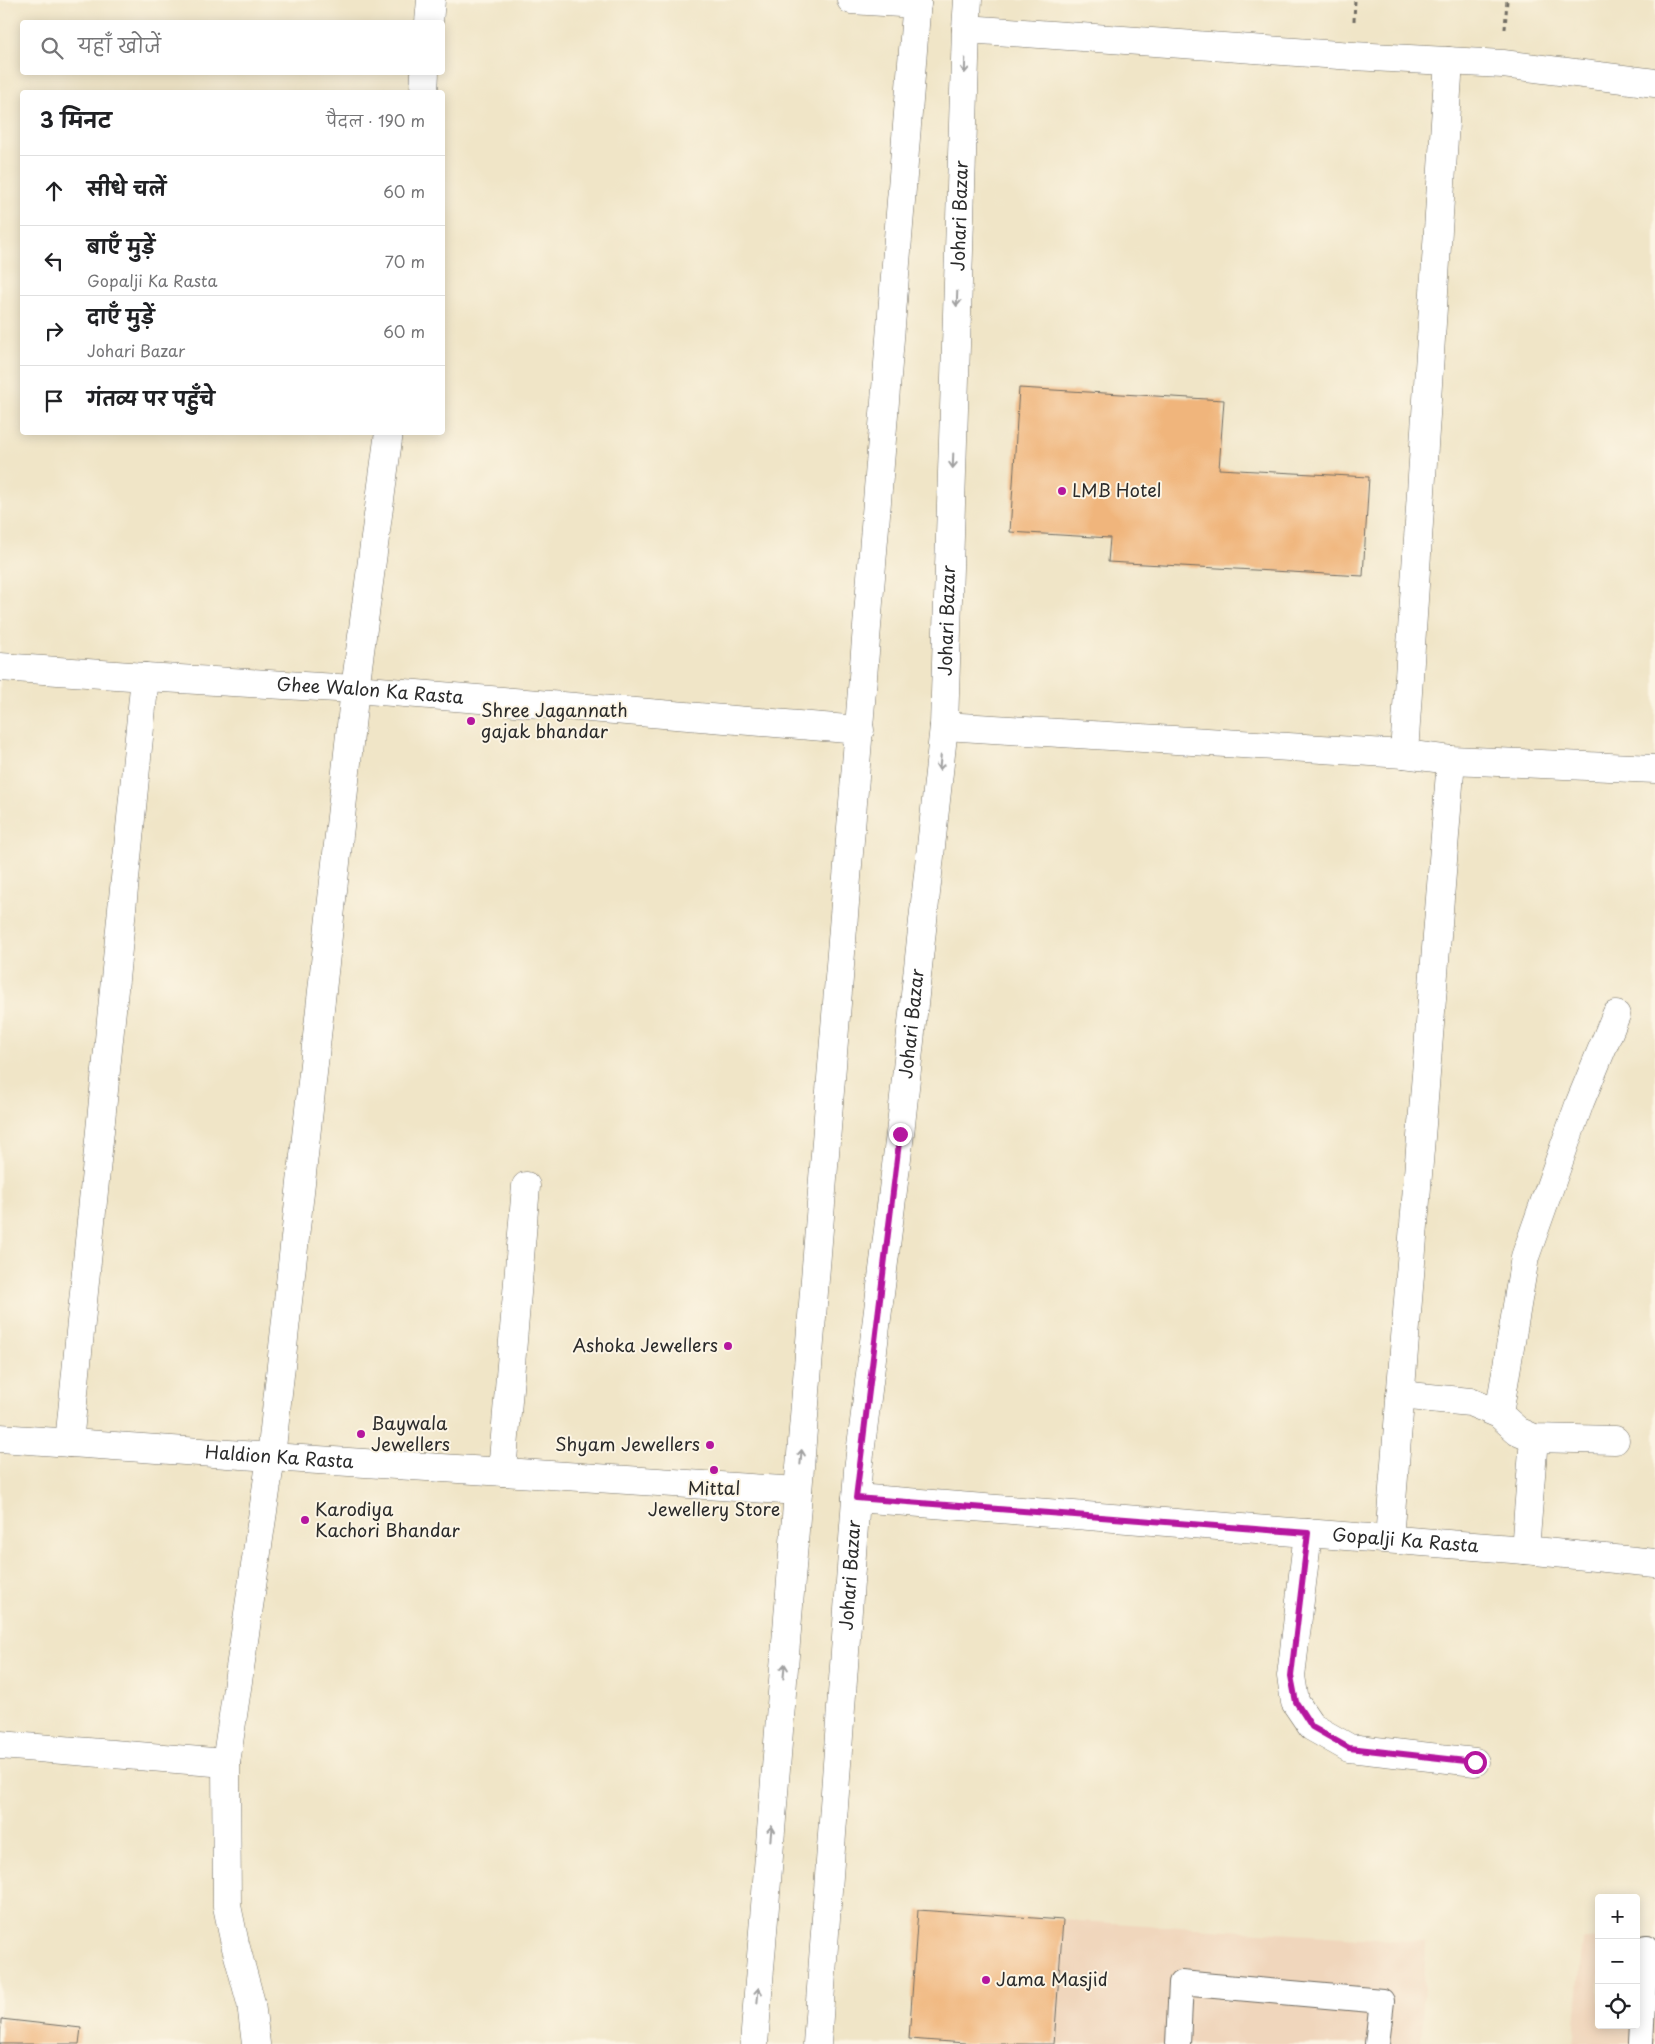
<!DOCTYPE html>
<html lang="hi">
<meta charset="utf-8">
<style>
body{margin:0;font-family:"Playpen Sans","Playpen Sans Deva",sans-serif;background:#f2f2f2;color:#202124}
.controls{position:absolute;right:15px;bottom:15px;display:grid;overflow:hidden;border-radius:5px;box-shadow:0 2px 12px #0003}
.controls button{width:45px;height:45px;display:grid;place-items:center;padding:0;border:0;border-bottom:1px solid #e0e0e0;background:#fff;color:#202124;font:25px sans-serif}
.stop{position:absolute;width:15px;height:15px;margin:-11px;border:4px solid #b5179e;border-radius:50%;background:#fff}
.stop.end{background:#b5179e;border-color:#fff;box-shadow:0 1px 5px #0008}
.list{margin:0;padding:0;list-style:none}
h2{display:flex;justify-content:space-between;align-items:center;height:65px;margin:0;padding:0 20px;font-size:21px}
h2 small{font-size:16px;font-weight:400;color:#757577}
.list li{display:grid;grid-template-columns:32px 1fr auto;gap:15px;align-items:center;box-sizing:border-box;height:70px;padding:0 20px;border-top:1px solid #e0e0e0}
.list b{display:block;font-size:19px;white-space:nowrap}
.list p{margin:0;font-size:16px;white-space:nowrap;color:#757577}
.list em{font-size:16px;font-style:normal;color:#757577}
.icon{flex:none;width:28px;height:28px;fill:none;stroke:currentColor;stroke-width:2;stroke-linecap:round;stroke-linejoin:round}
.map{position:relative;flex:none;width:1655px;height:2044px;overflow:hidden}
.search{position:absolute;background:#fff;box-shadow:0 2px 12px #0003;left:20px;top:20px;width:425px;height:55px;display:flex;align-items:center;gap:12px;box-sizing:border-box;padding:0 18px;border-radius:5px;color:#757577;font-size:19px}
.panel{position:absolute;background:#fff;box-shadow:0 2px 12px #0003;left:20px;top:90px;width:425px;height:345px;border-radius:5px}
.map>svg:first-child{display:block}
.built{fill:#f0d6bc}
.building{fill:#f0b57c}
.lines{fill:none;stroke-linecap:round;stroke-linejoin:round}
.lane-casing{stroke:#706c62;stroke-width:26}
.street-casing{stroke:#706c62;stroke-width:29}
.secondary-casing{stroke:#706c62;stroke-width:29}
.path{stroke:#706c62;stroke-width:3;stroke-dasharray:4 4;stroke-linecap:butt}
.lane{stroke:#fff;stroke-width:24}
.street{stroke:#fff;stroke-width:28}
.secondary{stroke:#fff;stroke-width:28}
.oneway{stroke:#a0a0a0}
.route{stroke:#b5179e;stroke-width:6}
.poi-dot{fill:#b5179e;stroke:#fcf5e5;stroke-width:2}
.labels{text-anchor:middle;stroke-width:4;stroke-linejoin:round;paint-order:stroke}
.street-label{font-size:18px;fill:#2b2b2b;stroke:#fcf5e5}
.poi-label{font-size:18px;fill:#2b2b2b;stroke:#fcf5e5;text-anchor:start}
</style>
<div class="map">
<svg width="1655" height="2044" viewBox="0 0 1655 2044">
<rect width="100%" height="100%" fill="#fcf5e5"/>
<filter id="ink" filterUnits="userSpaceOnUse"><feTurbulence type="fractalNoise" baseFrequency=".02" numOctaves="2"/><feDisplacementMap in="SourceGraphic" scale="10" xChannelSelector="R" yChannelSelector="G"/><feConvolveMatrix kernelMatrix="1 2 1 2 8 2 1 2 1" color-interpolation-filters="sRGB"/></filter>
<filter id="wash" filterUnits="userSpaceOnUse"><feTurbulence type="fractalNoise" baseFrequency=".0096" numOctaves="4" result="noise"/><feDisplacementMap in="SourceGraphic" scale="20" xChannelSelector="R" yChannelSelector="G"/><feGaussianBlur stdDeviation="1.12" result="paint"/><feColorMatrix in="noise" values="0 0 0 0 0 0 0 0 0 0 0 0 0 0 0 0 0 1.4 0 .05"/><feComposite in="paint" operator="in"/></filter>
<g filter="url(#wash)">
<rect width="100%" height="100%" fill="#f0e5c7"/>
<g class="built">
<polygon points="1063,1920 1426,1942 1421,2044 1054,2044"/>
<polygon points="1583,1938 1599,1939 1599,2025 1636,2025 1655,1942 1655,2044 1573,2044"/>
</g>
<g id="blocks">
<g class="building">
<polygon points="1019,388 1224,400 1219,469 1369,477 1363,576 1108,562 1110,538 1010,532"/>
<polygon points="918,1910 1063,1920 1054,2044 979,2044 909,2039"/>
<polygon points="1,2019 81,2028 79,2044 0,2044"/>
</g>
</g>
</g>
<g filter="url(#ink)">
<use href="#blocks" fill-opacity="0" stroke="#706c62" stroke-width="1"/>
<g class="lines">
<g class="lane-casing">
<g id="lane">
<polyline points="1178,2044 1181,1983 1382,2001 1377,2044"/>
<polyline points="1641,2044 1646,1947"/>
</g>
</g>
<g class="street-casing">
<g id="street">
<polyline points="851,0 917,4"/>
<polyline points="429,22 431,0"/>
<polyline points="966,29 1353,56 1503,64 1655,83"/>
<polyline points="424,92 425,72"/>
<path id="s1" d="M0 667 145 677 355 689 860 730"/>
<polyline points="944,726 1404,754 1451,760 1655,769"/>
<polyline points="1404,754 1449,61"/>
<polyline points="1400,1395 1470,1402 1499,1414 1518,1431 1534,1438 1615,1440"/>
<polyline points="1499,1414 1525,1257 1580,1102 1616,1015"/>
<path id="s2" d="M0 1438 271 1457 798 1491"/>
<polyline points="69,1443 145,677"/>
<polyline points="502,1472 526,1186"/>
<path id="s3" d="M856 1498 1525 1550 1655 1563"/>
<polyline points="1308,1533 1291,1676 1295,1702 1312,1727 1349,1748 1475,1762"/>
<polyline points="1389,1539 1451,760"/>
<polyline points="1525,1550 1534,1438"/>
<polyline points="0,1745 226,1763"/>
<polyline points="256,2044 251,2003 235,1944 227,1906 226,1763 271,1457 355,689 389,432"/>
</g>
</g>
<g class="secondary-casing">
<g id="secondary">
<polyline points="754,2044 917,0"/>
<path id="s4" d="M817 2044 858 1470 900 1134 944 726 966 29 968 0"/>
</g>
</g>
<g class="path">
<polyline points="1354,21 1355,0"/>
<polyline points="1505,29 1507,0"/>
</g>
<use href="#lane" class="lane"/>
<use href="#street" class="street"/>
<use href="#secondary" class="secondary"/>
</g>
<defs><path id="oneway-shaft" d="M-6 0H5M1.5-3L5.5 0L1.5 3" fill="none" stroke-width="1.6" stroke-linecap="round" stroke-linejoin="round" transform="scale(1.25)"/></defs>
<g class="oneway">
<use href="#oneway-shaft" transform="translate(965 66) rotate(92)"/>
<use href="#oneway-shaft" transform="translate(957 299) rotate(92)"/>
<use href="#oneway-shaft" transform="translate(953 461) rotate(92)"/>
<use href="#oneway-shaft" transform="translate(940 763) rotate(96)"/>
<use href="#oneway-shaft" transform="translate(801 1457) rotate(-85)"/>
<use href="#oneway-shaft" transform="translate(784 1671) rotate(-85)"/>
<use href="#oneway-shaft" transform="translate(771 1833) rotate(-85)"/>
<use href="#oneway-shaft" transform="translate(758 1995) rotate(-85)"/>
</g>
</g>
<g class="lines" filter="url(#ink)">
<polyline class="route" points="900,1134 856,1498 1308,1533 1291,1676 1296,1702 1312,1727 1349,1748 1475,1762"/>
</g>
<g class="poi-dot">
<circle cx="1062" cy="491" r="5"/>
<circle cx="471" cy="721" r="5"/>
<circle cx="728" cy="1346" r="5"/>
<circle cx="361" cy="1434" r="5"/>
<circle cx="710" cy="1445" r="5"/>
<circle cx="714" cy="1470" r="5"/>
<circle cx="305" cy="1520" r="5"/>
<circle cx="986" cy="1980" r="5"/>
</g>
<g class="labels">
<g class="street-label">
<text dy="6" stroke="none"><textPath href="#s4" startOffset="1835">Johari Bazar</textPath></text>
<text dy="6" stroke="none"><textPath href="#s4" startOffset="1430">Johari Bazar</textPath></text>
<text dy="6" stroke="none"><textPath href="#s1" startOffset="371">Ghee Walon Ka Rasta</textPath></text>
<text dy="6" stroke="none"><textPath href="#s4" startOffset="1025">Johari Bazar</textPath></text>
<text dy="6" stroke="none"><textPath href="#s2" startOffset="280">Haldion Ka Rasta</textPath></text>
<text dy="6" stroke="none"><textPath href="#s3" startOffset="551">Gopalji Ka Rasta</textPath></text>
<text dy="6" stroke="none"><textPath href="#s4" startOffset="470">Johari Bazar</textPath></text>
</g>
<g class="poi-label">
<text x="1072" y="497">LMB Hotel</text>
<text x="481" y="717">Shree Jagannath<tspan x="481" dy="21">gajak bhandar</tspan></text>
<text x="718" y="1352" text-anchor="end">Ashoka Jewellers</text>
<text x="371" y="1430">Baywala<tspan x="371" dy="21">Jewellers</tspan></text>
<text x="700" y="1451" text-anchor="end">Shyam Jewellers</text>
<text x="714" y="1495" text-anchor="middle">Mittal<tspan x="714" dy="21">Jewellery Store</tspan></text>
<text x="315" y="1516">Karodiya<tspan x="315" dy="21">Kachori Bhandar</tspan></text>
<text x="996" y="1986">Jama Masjid</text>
</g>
</g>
</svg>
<div class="controls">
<button>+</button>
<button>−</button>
<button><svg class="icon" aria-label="locate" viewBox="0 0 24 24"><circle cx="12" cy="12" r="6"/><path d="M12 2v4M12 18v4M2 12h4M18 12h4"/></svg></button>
</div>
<div class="stop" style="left:1475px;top:1762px"></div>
<div class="stop end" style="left:900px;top:1134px"></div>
<div class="search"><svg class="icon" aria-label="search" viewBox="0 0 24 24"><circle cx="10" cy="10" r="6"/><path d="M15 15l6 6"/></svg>यहाँ खोजें</div>
<section class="panel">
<h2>3 मिनट<small>पैदल · 190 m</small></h2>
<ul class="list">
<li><svg class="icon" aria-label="ahead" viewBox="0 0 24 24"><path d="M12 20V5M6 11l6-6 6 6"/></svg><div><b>सीधे चलें</b></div><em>60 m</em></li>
<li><svg class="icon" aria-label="left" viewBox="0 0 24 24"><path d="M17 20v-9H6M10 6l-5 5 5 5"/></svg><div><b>बाएँ मुड़ें</b><p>Gopalji Ka Rasta</p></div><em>70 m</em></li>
<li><svg class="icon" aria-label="right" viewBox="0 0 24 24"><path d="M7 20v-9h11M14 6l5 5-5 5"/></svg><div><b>दाएँ मुड़ें</b><p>Johari Bazar</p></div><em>60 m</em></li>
<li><svg class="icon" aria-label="arrive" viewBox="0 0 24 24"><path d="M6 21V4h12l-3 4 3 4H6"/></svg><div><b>गंतव्य पर पहुँचे</b></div></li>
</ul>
</section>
</div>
